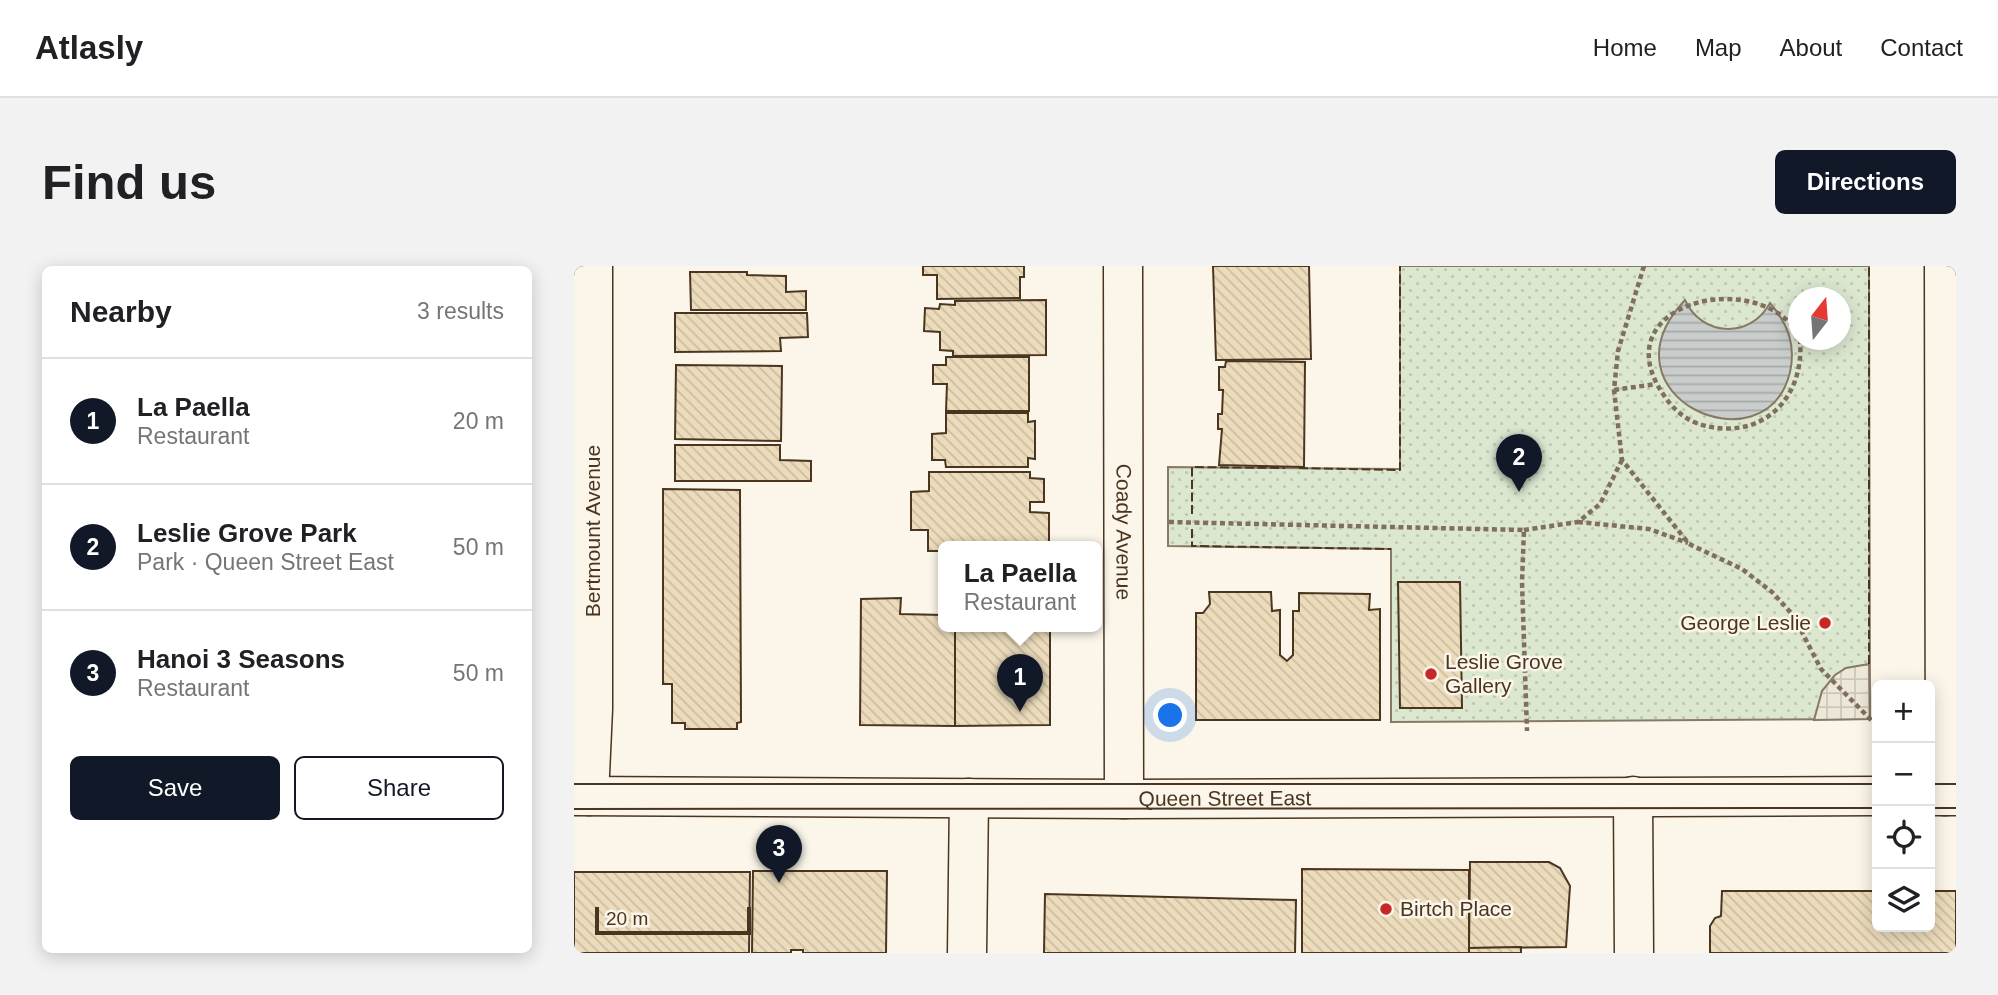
<!DOCTYPE html>
<meta charset="utf-8">
<style>
body{margin:0;font-family:Helvetica,sans-serif;background:#f2f2f2;color:#202124}
.controls{position:absolute;right:21px;bottom:21px;display:grid;overflow:hidden;border-radius:10px;box-shadow:0 4px 18px #0003}
.controls button{width:63px;height:63px;display:grid;place-items:center;padding:0;border:0;border-bottom:2px solid #e0e0e0;background:#fff;color:#202124;font:35px sans-serif}
.compass{position:absolute;left:1214px;top:21px;width:63px;height:63px;border-radius:50%;background:#fff;box-shadow:0 4px 18px #0003;rotate:17deg}
.scale{position:absolute;left:21px;bottom:18px;width:156px;box-sizing:border-box;padding-left:7px;border:4px solid #4a3520;border-top:0;font-size:19px;line-height:24px;white-space:nowrap;color:#4a3520;-webkit-text-stroke:5px #fbf6e9;paint-order:stroke}
.you{position:absolute;left:597px;top:450px;width:24px;height:24px;margin:-18px;border:5px solid #fff;border-radius:50%;background:#1a73e8;box-shadow:0 0 0 10px #1a73e833}
.badge{display:grid;place-items:center;width:46px;height:46px;border-radius:50%;background:#111827;color:#fff;font-size:23px;font-weight:700}
.pin{position:absolute;translate:-50% -58px;filter:drop-shadow(0 2px 4px #0008)}
.pin::after{content:'';position:absolute;top:37px;width:24px;height:21px;background:inherit;clip-path:polygon(0 0,100% 0,50% 100%)}
.popup{position:absolute;left:364px;top:275px;width:164px;height:91px;box-sizing:border-box;display:grid;place-content:center;border-radius:10px;background:#fff;filter:drop-shadow(0 2px 5px #0005);font-size:23px;white-space:nowrap;color:#757577}
.popup b{font-size:26px;color:#202124}
.popup::after{content:'';position:absolute;left:50%;top:100%;margin-left:-14px;border:14px solid transparent;border-top-color:#fff}
.list{margin:0;padding:0;list-style:none}
h2{display:flex;justify-content:space-between;align-items:center;height:91px;margin:0;padding:0 28px;font-size:30px}
h2 small{font-size:23px;font-weight:400;color:#757577}
.list li{display:grid;grid-template-columns:46px 1fr auto;gap:21px;align-items:center;box-sizing:border-box;height:126px;padding:0 28px;border-top:2px solid #e0e0e0}
.list b{display:block;font-size:26px;white-space:nowrap}
.list p{margin:0;font-size:23px;white-space:nowrap;color:#757577}
.list em{font-size:23px;font-style:normal;color:#757577}
.actions{display:flex;gap:14px;padding:21px 28px}
.actions a{flex:1;padding:16px 0;border:2px solid #111827;border-radius:10px;text-align:center;font-size:24px;color:#111827}
.actions .main{background:#111827;color:#fff}
.icon{flex:none;width:38px;height:38px;fill:none;stroke:currentColor;stroke-width:2;stroke-linecap:round;stroke-linejoin:round}
.map{position:relative;flex:none;width:1382px;height:687px;overflow:hidden;border-radius:10px}
header{display:flex;align-items:center;gap:42px;box-sizing:border-box;height:98px;padding:0 35px;background:#fff;border-bottom:2px solid #e0e0e0}
header strong{font-size:33px}
nav{display:flex;gap:38px;margin-inline-start:auto;font-size:24px}
.intro{display:flex;align-items:center;justify-content:space-between;box-sizing:border-box;height:168px;padding:0 42px}
h1{margin:0;font-size:49px}
.button{padding:18px 32px;border-radius:10px;background:#111827;color:#fff;font-size:24px;font-weight:700}
main{display:flex;gap:42px;padding:0 42px}
aside{flex:1;background:#fff;border-radius:10px;box-shadow:0 4px 18px #0003}
.map>svg:first-child{display:block}
.park{fill:url(#park-dots);stroke:#887966;stroke-width:2;fill-rule:evenodd}
.plaza{fill:url(#plaza-grid);stroke:#887966;stroke-width:2}
.water{fill:url(#water-rules);stroke:#887966;stroke-width:2}
.building{fill:url(#building-back-hatch);stroke:#4a3520;stroke-width:2}
.lines{fill:none;stroke-linecap:round;stroke-linejoin:round}
.minor-casing{stroke:#4a3520;stroke-width:41}
.tertiary-casing{stroke:#4a3520;stroke-width:41}
.secondary-casing{stroke:#4a3520;stroke-width:41}
.path{stroke:#7f6f5c;stroke-width:4.5;stroke-dasharray:5 3.5;stroke-linecap:butt}
.minor{stroke:#fbf6e9;stroke-width:38}
.tertiary{stroke:#fbf6e9;stroke-width:38}
.secondary{stroke:#fbf6e9;stroke-width:38}
.tram{stroke:#4a3520;stroke-width:2}
.fence{stroke:#4a3520;stroke-width:2;stroke-dasharray:9 3.5;stroke-linecap:butt}
.poi-dot{fill:#c62828;stroke:#fbf6e9;stroke-width:2.5}
.labels{text-anchor:middle;stroke-width:5;stroke-linejoin:round;paint-order:stroke}
.street-label{font-size:21px;fill:#4a3520;stroke:#fbf6e9}
.poi-label{font-size:21px;fill:#4a3520;stroke:#fbf6e9;text-anchor:start}
</style>
<header>
<strong>Atlasly</strong>
<nav><a>Home</a><a>Map</a><a>About</a><a>Contact</a></nav>
</header>
<div class="intro"><h1>Find us</h1><a class="button">Directions</a></div>
<main>
<aside>
<h2>Nearby<small>3 results</small></h2>
<ul class="list">
<li><span class="badge">1</span><div><b>La Paella</b><p>Restaurant</p></div><em>20 m</em></li>
<li><span class="badge">2</span><div><b>Leslie Grove Park</b><p>Park · Queen Street East</p></div><em>50 m</em></li>
<li><span class="badge">3</span><div><b>Hanoi 3 Seasons</b><p>Restaurant</p></div><em>50 m</em></li>
</ul>
<div class="actions"><a class="main">Save</a><a>Share</a></div>
</aside>
<div class="map">
<svg width="1382" height="687" viewBox="0 0 1382 687">
<defs>
<pattern id="park-dots" width="8" height="8" patternUnits="userSpaceOnUse" patternTransform="scale(1.75)"><rect width="8" height="8" fill="#dce7d0"/><path d="M2 2h.1M6 6h.1" fill="none" stroke="#bec7b2" stroke-width="1.8" stroke-linecap="round"/></pattern>
<pattern id="plaza-grid" width="8" height="8" patternUnits="userSpaceOnUse" patternTransform="scale(1.75)"><rect width="8" height="8" fill="#ede7d9"/><path d="M0 4h8M4 0v8" fill="none" stroke="#cdc7ba"/></pattern>
<pattern id="water-rules" width="6" height="5" patternUnits="userSpaceOnUse" patternTransform="scale(1.75)"><rect width="6" height="5" fill="#c9cecd"/><path d="M0 2.5h6" fill="none" stroke="#a5a8a6"/></pattern>
<pattern id="building-back-hatch" width="6" height="6" patternUnits="userSpaceOnUse" patternTransform="scale(1.75)"><rect width="6" height="6" fill="#ecdcbc"/><path d="M-1 5l2 2M0 0l6 6M5-1l2 2" fill="none" stroke="#ccbda1"/></pattern>
</defs>
<rect width="100%" height="100%" fill="#fbf6e9"/>
<path class="park" d="M826 0H1295L1296 453 817 456V283L594 280V201L826 203ZM1224 32H1266V74H1224Z"/>
<polygon class="plaza" points="1295,398 1296,453 1240,454 1248,425 1261,409 1272,402"/>
<path class="water" d="M1111 34C1127 70 1176 74 1196 37 1214 58 1222 79 1216 106 1192 206 1021 130 1111 34Z"/>
<g class="building">
<polygon points="349,0 450,0 450,11 446,11 446,32 363,33 363,9 349,9"/>
<polygon points="639,0 735,0 737,93 642,94"/>
<polygon points="116,6 173,6 173,9 212,10 212,26 232,25 232,44 117,44"/>
<polygon points="472,34 472,89 379,90 379,85 366,84 366,66 350,65 351,42 365,43 366,38 381,39 381,35"/>
<polygon points="101,47 233,47 234,71 206,72 207,85 101,86"/>
<polygon points="372,91 455,91 455,145 372,145 373,118 359,118 359,99 372,99"/>
<polygon points="652,95 731,96 730,201 645,199 648,163 644,163 644,148 648,148 649,124 645,124 645,101 651,101"/>
<polygon points="102,99 208,100 207,175 101,173"/>
<polygon points="372,147 454,147 454,156 461,155 461,193 454,192 454,201 372,201 371,194 358,194 358,168 372,167"/>
<polygon points="101,179 206,179 206,194 237,195 237,215 101,215"/>
<polygon points="355,206 456,206 456,212 470,213 470,236 456,236 456,246 475,247 475,280 369,280 369,285 354,285 354,264 337,264 337,226 355,225"/>
<polygon points="89,223 166,224 167,456 163,457 163,463 111,463 111,457 98,457 98,418 89,418"/>
<polygon points="824,316 886,316 888,442 826,442"/>
<polygon points="635,326 697,326 698,345 706,344 706,389 713,395 719,389 719,345 725,345 725,327 796,328 795,344 806,343 806,454 622,454 622,347 629,347 636,338"/>
<polygon points="327,332 326,348 369,349 369,360 381,360 381,460 286,459 287,333"/>
<polygon points="381,360 476,360 476,459 381,460"/>
<polygon points="896,596 975,596 986,602 996,620 992,681 895,682"/>
<polygon points="728,603 895,604 895,687 728,687"/>
<polygon points="179,605 313,605 312,687 229,687 229,684 217,684 217,687 178,687"/>
<polygon points="0,606 176,606 175,687 0,687"/>
<polygon points="1148,625 1303,625 1303,661 1356,661 1356,625 1382,625 1382,687 1136,687 1136,660 1141,652 1147,650"/>
<polygon points="471,628 722,634 721,687 470,687"/>
<polygon points="947,681 947,687 895,687 895,682"/>
</g>
<g class="lines">
<g class="minor-casing">
<g id="minor">
<path id="s1" d="M549 0 550 533"/>
<polyline points="15,530 19,443 19,0"/>
<polyline points="1059,530 1060,687"/>
<polyline points="393,687 395,532"/>
</g>
</g>
<g class="tertiary-casing">
<polyline id="tertiary" points="1370,0 1371,530"/>
</g>
<g class="secondary-casing">
<g id="secondary">
<path id="s2" d="M0 530 550 533 1303 530"/>
<polyline points="1356,530 1382,530"/>
</g>
</g>
<g class="path">
<polyline points="1070,0 1044,85 1040,124 1048,194 1115,278 1168,303 1198,326 1219,349 1247,403 1303,460"/>
<path d="M1224 67C1180 0 1028 38 1089 128 1098 142 1110 153 1125 158 1186 177 1231 134 1226 74"/>
<polyline points="1040,124 1082,118"/>
<polyline points="595,256 950,264 948,316 953,465"/>
<polyline points="1004,256 1075,263 1114,277"/>
<polyline points="950,264 1004,256 1026,238 1048,194"/>
</g>
<use href="#minor" class="minor"/>
<use href="#tertiary" class="tertiary"/>
<use href="#secondary" class="secondary"/>
<g class="tram">
<polyline points="0,518 1303,518"/>
<polyline points="1356,518 1382,518"/>
<polyline points="1356,542 1382,542"/>
<polyline points="0,543 1303,542"/>
</g>
<g class="fence">
<polyline points="725,202 826,204 826,0"/>
<polyline points="618,248 618,201 711,202"/>
<polyline points="618,263 618,280 817,283"/>
<polyline points="1295,398 1295,0"/>
</g>
</g>
<g class="poi-dot">
<circle cx="1251" cy="357" r="7"/>
<circle cx="857" cy="408" r="7"/>
<circle cx="812" cy="643" r="7"/>
</g>
<g class="labels">
<g class="street-label">
<text transform="translate(19 265) rotate(-90)" y="7">Bertmount Avenue</text>
<text dy="7" stroke="none"><textPath href="#s1" startOffset="266">Coady Avenue</textPath></text>
<text dy="7" stroke="none"><textPath href="#s2" startOffset="651">Queen Street East</textPath></text>
</g>
<g class="poi-label">
<text x="1237" y="364" text-anchor="end">George Leslie</text>
<text x="871" y="403">Leslie Grove<tspan x="871" dy="24">Gallery</tspan></text>
<text x="826" y="650">Birtch Place</text>
</g>
</g>
</svg>
<div class="controls">
<button>+</button>
<button>−</button>
<button><svg class="icon" aria-label="locate" viewBox="0 0 24 24"><circle cx="12" cy="12" r="6"/><path d="M12 2v4M12 18v4M2 12h4M18 12h4"/></svg></button>
<button><svg class="icon" aria-label="layers" viewBox="0 0 24 24"><path d="M12 4l9 5-9 5-9-5zM3 14l9 5 9-5"/></svg></button>
</div>
<svg class="compass" viewBox="-18 -18 36 36"><path d="M0-13l5 13h-10z" fill="#e53935"/><path d="M0 13l5-13h-10z" fill="#757577"/></svg>
<div class="scale">20 m</div>
<div class="you"></div>
<div class="pin badge" style="left:446px;top:446px">1</div>
<div class="popup"><b>La Paella</b>Restaurant</div>
<div class="pin badge" style="left:945px;top:226px">2</div>
<div class="pin badge" style="left:205px;top:617px">3</div>
</div>
</main>
